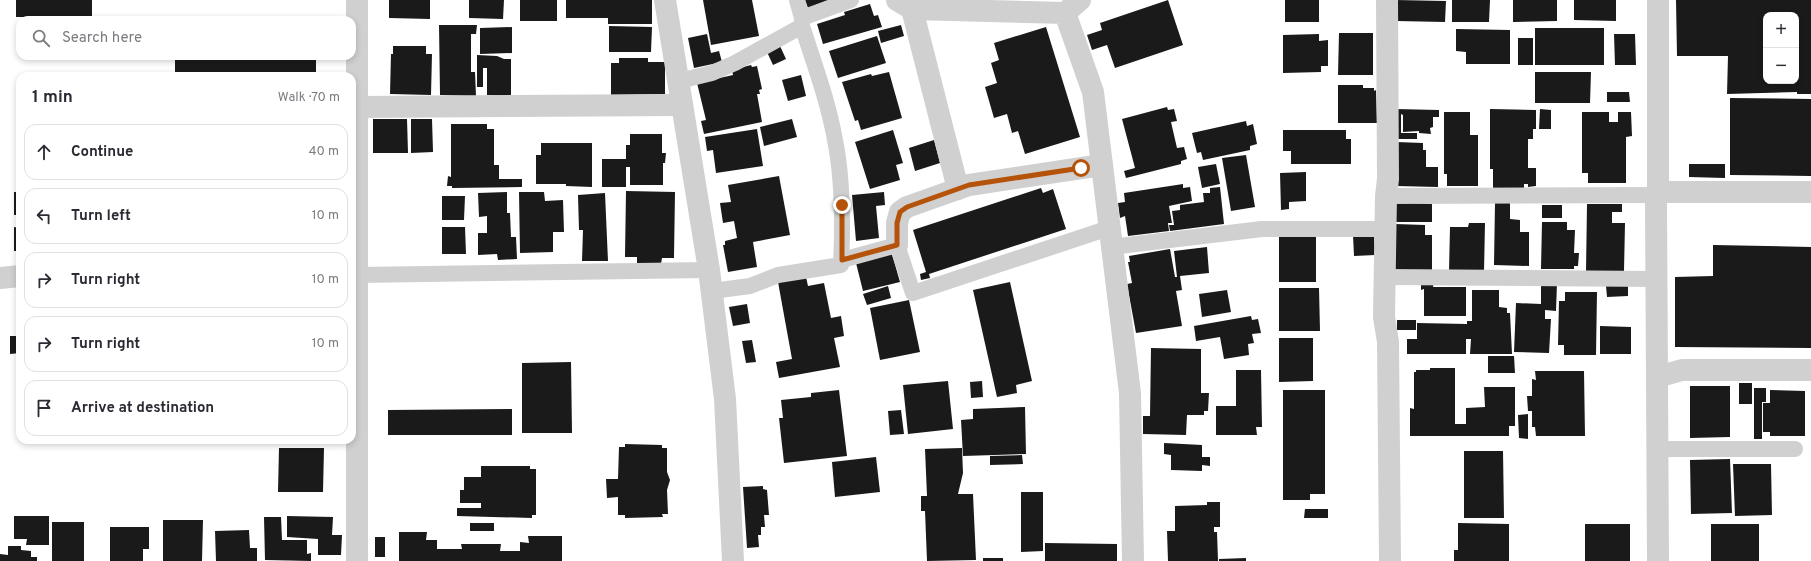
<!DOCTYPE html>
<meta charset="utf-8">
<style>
body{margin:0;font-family:Overpass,sans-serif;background:#f2f2f3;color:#2b2b33}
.controls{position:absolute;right:12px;top:12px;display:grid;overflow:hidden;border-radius:8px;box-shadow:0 2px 6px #0003}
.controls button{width:36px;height:36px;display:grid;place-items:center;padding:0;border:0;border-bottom:1px solid #e1e1e2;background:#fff;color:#2b2b33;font:20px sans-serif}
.stop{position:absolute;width:12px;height:12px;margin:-9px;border:3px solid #b45309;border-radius:50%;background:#fff}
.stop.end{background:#b45309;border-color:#fff;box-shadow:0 1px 4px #0008}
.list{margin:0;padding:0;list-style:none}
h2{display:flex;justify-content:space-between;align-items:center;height:52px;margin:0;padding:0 16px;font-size:17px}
h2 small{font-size:13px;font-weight:400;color:#7c7c81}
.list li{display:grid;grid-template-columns:26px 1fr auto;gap:12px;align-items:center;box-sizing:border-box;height:56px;margin:0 8px 8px;padding:0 8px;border:1px solid #e1e1e2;border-radius:12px}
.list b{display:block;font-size:15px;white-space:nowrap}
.list em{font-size:13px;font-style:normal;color:#7c7c81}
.icon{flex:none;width:22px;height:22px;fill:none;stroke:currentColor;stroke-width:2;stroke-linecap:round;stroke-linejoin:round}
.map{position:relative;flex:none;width:1811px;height:561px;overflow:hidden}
.search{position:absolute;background:#fff;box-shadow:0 2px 6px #0003;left:16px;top:16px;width:340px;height:44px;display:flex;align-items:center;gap:10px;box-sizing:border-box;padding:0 14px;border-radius:12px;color:#7c7c81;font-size:15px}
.panel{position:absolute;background:#fff;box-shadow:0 2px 6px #0003;left:16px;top:72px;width:340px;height:372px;border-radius:12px}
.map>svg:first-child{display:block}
.building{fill:#1a1a1a;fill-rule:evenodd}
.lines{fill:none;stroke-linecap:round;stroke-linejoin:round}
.lane{stroke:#d0d0d0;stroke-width:16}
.street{stroke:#d0d0d0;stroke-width:22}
.route{stroke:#b45309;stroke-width:5}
</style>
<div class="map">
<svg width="1811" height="561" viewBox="0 0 1811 561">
<rect width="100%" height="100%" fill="#fff"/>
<g class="building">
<rect x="16" y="0" width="76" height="17"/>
<polygon points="389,0 430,0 430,19 389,18"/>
<polygon points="469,0 504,0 503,19 469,18"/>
<rect x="520" y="0" width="37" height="21"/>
<polygon points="566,0 652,0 652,24 608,24 608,18 566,18"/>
<polygon points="703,0 752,0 759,36 711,45"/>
<polygon points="805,0 829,0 808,8"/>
<polygon points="1168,0 1183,45 1115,68 1107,45 1092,50 1087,35 1102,30 1100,23"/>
<rect x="1285" y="0" width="34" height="22"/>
<polygon points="1396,0 1446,1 1445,22 1396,21"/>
<polygon points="1452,0 1490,0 1489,22 1452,22"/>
<polygon points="1513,0 1557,0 1557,21 1513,22"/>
<polygon points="1574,0 1616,0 1616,21 1574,20"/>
<path d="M1676 0H1811V94H1797V92L1727 94 1728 56H1677ZM1766 15H1796V81H1766Z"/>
<polygon points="870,4 874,16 878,15 882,27 823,44 817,24 845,15 844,12"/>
<polygon points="439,25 477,25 476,34 471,34 471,72 475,72 476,96 440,95"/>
<polygon points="901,25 904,36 881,43 878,31"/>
<polygon points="609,26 652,27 651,52 609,52"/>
<polygon points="512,27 512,53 480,54 480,28"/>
<polygon points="1046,27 1080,137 1025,154 1018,131 1012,133 1007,114 994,118 985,87 997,83 991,63 999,60 994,43"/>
<rect x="1535" y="28" width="69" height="37"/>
<polygon points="1456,29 1510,30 1510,64 1466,64 1466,52 1456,51"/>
<polygon points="1339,33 1373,33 1373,75 1338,75"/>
<polygon points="707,34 711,53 719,51 722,62 694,68 688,38"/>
<polygon points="1319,34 1319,41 1328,40 1328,66 1321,66 1321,72 1283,73 1283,35"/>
<polygon points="1614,34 1635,34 1636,65 1615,65"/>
<polygon points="877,36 886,63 838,78 829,51"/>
<rect x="1518" y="38" width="15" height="27"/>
<polygon points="393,46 426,46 426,54 432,54 431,95 390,94 391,54 393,54"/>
<polygon points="780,46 786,59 773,65 767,52"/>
<polygon points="477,55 497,56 504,59 511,59 511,96 487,95 487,68 483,68 483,87 477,87"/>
<polygon points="175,56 316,56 316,75 279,74 278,76 175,76"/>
<polygon points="619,58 648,58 648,62 665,62 665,94 611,95 611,63 619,63"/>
<polygon points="751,65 752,67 757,66 762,89 759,90 760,94 757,94 762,122 704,134 701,121 706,120 697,83 733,75 732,70"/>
<polygon points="889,72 902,118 861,130 858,120 855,121 842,82 871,74 872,76"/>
<polygon points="1535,72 1591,72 1590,103 1535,103"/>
<polygon points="801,75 806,96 788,101 782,80"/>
<polygon points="1338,85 1363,85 1363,88 1374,88 1374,91 1376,90 1377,123 1338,123"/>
<polygon points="1607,92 1629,92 1630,102 1607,102"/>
<polygon points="1730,98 1811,99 1811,176 1730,175"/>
<polygon points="1167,107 1168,110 1174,109 1177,121 1171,122 1177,148 1184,147 1187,159 1181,161 1181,164 1126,178 1124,171 1135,168 1122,119"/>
<polygon points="1395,109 1439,110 1439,117 1433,117 1433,127 1430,128 1431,134 1419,133 1419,131 1403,132 1403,115 1401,114 1401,133 1417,133 1417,139 1395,139"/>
<polygon points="1490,109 1536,110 1536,129 1533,129 1533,139 1528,139 1528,168 1536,168 1536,186 1528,187 1528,184 1524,184 1524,189 1493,189 1493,169 1490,169"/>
<polygon points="1540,109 1551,110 1551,129 1539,129"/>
<polygon points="1444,112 1470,112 1470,135 1478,135 1478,186 1447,186 1447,174 1444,174"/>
<polygon points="1582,112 1609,112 1609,122 1618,122 1618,112 1631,112 1632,136 1626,137 1626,183 1588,183 1588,173 1582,173"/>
<polygon points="373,119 407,119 408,153 373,153"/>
<polygon points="411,119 432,119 433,152 411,153"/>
<polygon points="792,119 797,137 764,146 760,127"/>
<polygon points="1246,121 1247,126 1253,124 1257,144 1250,146 1250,150 1203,160 1201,152 1197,153 1192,133"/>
<polygon points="451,124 487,124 487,129 494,129 494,165 499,165 499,179 522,179 522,187 452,188 452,186 447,186 448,176 451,177"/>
<polygon points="757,129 763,166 716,173 713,150 707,151 705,137"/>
<polygon points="893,130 903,163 896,165 900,180 870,189 855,142"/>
<polygon points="1283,130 1346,130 1346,139 1351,139 1351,164 1291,164 1291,151 1283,151"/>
<polygon points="630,134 662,134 662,153 666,153 665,163 663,163 663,185 630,185 630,167 626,167 626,187 602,187 602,159 626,159 626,145 630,145"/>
<polygon points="934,140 940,163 915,171 909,148"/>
<polygon points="1396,142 1423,143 1423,150 1426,150 1426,167 1438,167 1438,187 1396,186"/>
<polygon points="541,143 592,143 592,187 566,186 566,184 536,184 536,155 541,155"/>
<polygon points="1246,155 1255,207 1231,211 1222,158"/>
<polygon points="1216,164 1220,184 1202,188 1198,167"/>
<polygon points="1689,164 1725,164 1725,178 1689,177"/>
<polygon points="1306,172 1306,201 1289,202 1289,209 1281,210 1280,173"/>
<polygon points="779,176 790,235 753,242 757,267 728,272 723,245 725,245 725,241 737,238 734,221 723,223 720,203 731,202 728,185"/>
<polygon points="1183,184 1183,188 1190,187 1192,201 1169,206 1172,223 1168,223 1169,231 1128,236 1125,216 1120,218 1118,203 1125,202 1124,193"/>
<polygon points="1220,187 1224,224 1170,231 1169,225 1174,225 1172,211 1180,210 1180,205 1204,202 1203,193 1210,193 1210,188"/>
<polygon points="1041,188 1043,193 1053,189 1066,229 929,274 930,278 921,280 920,274 926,272 913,230"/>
<polygon points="626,191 675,192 674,258 662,258 661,264 637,264 637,257 625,257"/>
<rect x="14" y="192" width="6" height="23"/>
<polygon points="507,192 507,213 510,213 511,237 516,237 517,259 498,260 497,254 478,255 478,233 487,233 487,216 479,217 478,193"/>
<polygon points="519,192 544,192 545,201 563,200 564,232 553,232 553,252 520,253"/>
<polygon points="884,192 885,205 876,206 879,238 856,241 852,195"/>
<polygon points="605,193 608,261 582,261 583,230 579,230 578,195"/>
<polygon points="442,196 465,196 464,220 442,220"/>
<polygon points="1395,202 1432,204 1432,222 1395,222"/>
<polygon points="1495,203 1510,203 1510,219 1520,220 1520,232 1529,232 1529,266 1494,265"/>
<polygon points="1587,204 1622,204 1622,212 1612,212 1612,223 1625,223 1624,271 1586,271"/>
<rect x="1542" y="205" width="20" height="13"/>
<polygon points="1542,222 1567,222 1567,230 1575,230 1574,253 1579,253 1578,266 1574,266 1574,269 1541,269"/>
<polygon points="1469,223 1485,223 1484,272 1449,272 1450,227 1468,227"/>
<polygon points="1395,224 1425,225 1425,235 1432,235 1432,270 1394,270"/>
<polygon points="14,227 20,228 20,251 14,251"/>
<polygon points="442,227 465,227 466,254 442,254"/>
<rect x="1279" y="235" width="37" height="47"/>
<polygon points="1353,235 1374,235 1375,255 1354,256"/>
<polygon points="1713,245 1811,247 1811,348 1675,347 1675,277 1713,276"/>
<polygon points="1207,247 1209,273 1180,276 1182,290 1176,291 1182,326 1136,333 1127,284 1132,283 1128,262 1130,262 1129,256 1170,249 1175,277 1177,277 1174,251"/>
<polygon points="892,254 900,282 863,291 856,263"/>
<polygon points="806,277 808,286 824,283 831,318 841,316 844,336 834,338 840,367 779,378 776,362 792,359 778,282"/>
<polygon points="1010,282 1032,381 1016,385 1017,393 997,397 973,290"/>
<polygon points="1421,282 1434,282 1433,287 1466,287 1466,316 1424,316 1424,289 1421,290"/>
<polygon points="1541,283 1557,283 1556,311 1545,310 1545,319 1551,319 1549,353 1514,352 1516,303 1541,304"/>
<polygon points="1628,285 1628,296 1607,297 1606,286"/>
<polygon points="888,286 891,298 867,305 863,294"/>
<polygon points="1279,288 1319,288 1320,331 1279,331"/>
<polygon points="1227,290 1231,312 1202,317 1199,294"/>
<polygon points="1472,290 1499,290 1499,307 1507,308 1507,313 1510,313 1512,354 1470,354 1471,339 1466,339 1466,354 1407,354 1407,339 1417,339 1417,323 1467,324 1467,321 1472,321"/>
<polygon points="1565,292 1597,292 1596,355 1564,355 1564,345 1558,345 1559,301 1565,301"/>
<polygon points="909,300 920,352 880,360 870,308"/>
<polygon points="747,304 750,323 733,326 729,307"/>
<polygon points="1251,316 1252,320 1258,319 1261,333 1252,334 1254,343 1248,344 1249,355 1224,359 1220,337 1196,341 1194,326"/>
<rect x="1397" y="320" width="19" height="10"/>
<polygon points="1600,326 1631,327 1631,354 1600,354"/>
<polygon points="10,336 20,336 20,353 10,354"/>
<polygon points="1279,338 1313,338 1313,381 1279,382"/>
<polygon points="752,340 756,362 746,363 742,341"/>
<polygon points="1151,348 1201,349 1201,393 1209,393 1208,411 1204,411 1204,415 1187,415 1186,435 1143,434 1143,416 1150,416"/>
<polygon points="1488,356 1514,356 1515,373 1488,373"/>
<polygon points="571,362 572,433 522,433 522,363"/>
<polygon points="1430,368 1455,368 1455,424 1466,424 1466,408 1485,407 1484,387 1515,387 1515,426 1509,426 1509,436 1410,436 1410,408 1414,409 1414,372 1416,372 1416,370 1430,370"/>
<polygon points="1236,370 1261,370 1262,427 1256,427 1257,435 1216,435 1216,406 1236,406"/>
<polygon points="1535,371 1584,371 1585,436 1536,436 1535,427 1532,427 1532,411 1528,411 1527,396 1532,396 1532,379 1536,380"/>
<polygon points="948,381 953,429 908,434 903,385"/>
<polygon points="982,381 983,397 971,398 970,382"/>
<rect x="1739" y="383" width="13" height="21"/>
<polygon points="1690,386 1730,386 1730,437 1690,438"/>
<polygon points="1754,388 1766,388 1766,402 1762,402 1762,439 1754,439"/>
<polygon points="839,390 847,456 784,463 779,418 783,418 781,400 811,397 811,393"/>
<polygon points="1283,390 1325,390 1325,494 1310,494 1310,500 1283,500"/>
<polygon points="1770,390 1805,391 1805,436 1770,436 1770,432 1763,432 1763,403 1770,403"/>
<polygon points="1025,407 1026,454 963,456 961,420 973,419 973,409"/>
<polygon points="512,409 512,435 388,435 388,410"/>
<polygon points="901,410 904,434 890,435 888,411"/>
<polygon points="1528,414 1528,439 1519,438 1518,415"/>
<polygon points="1164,443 1202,445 1202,457 1210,457 1210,466 1202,465 1202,471 1171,470 1171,455 1164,454"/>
<polygon points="625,444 662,445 662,448 667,448 667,472 670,480 667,490 668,514 662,514 663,517 625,518 625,515 618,515 618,497 607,498 606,479 618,479 619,447 625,447"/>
<polygon points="279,448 324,448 323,492 278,492"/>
<polygon points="962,448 963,473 958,494 973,494 976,560 927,561 925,511 921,511 921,496 927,496 925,449"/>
<polygon points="1464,451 1503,451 1504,518 1464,518"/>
<polygon points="1022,455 1023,464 990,465 990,456"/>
<polygon points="876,457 880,492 835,497 832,462"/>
<polygon points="1730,459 1732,513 1691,514 1690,460"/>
<polygon points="1733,464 1771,464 1772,515 1735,516"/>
<polygon points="481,466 530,466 530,469 536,469 536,515 532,515 532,518 457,516 457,508 481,508 481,503 460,503 460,490 464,490 464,477 481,477"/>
<polygon points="763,486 763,489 767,490 769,515 764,515 765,527 761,527 761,535 758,535 759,547 747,548 743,487"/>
<polygon points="1021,492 1043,492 1043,551 1021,552"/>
<polygon points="1207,502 1220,502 1220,527 1214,527 1214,532 1217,532 1218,561 1168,561 1167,531 1175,531 1175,506 1207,505"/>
<polygon points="1305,509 1328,509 1328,518 1304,518"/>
<polygon points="14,516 49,516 49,545 26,545 27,539 14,539"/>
<polygon points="287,516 333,517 332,535 342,535 341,555 318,555 318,539 287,537"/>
<polygon points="264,517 281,517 282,540 307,540 307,554 311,553 311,561 265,560"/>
<polygon points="163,520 203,520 202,561 163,561"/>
<rect x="52" y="522" width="32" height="39"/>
<rect x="470" y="523" width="24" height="8"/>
<polygon points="1458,523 1509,524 1509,561 1454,561 1454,550 1458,550"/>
<rect x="1585" y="524" width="45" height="37"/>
<rect x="1711" y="524" width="48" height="37"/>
<polygon points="110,527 149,527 149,549 143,549 143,561 110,561"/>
<polygon points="249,530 250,548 257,548 257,561 216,561 215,531"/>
<polygon points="399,532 427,532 426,540 437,540 437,549 462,549 461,544 501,544 500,551 520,551 520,542 529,543 528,536 562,536 562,561 399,561"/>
<rect x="375" y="537" width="10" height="20"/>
<polygon points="1045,543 1117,544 1117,561 1045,561"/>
<polygon points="8,546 21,546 21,550 31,551 31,557 37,557 37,561 0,561 0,554 8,555"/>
<rect x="983" y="558" width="20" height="3"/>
<polygon points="1246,558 1246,561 1219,561 1219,559"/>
</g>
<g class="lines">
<g class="lane">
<polyline points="802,18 851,0"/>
<polyline points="679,81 712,73 735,63 802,26"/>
<polyline points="1386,196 1657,195"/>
<polyline points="1111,247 1262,229 1386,229"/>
<polyline points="842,260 897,245 913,293 1109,228"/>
<polyline points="358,275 709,270"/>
<polyline points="1385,277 1657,279"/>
<path d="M712 291 750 286 778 275 841 265C843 224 843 180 835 140 828 101 814 63 802 26V18L797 0"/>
<polyline points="1657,449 1795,449"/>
</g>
<g class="street">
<polyline points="665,0 709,270 725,399 733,561"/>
<polyline points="897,0 912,9 1065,13 1093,92 1130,393 1133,561"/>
<polyline points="1387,0 1388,179 1386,196 1384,317 1388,342 1390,561"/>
<polyline points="912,9 958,189"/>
<polyline points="1065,13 1080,0"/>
<polyline points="357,107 682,105"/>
<polyline points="1658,192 1811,192"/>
<polyline points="897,245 897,223 900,212 907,207 969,185 1102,165"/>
<polyline points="0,278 20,276"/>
<polyline points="1657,377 1682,370 1811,370"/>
<polyline points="357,561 357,0"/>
<polyline points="1658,561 1656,202 1658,192 1658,0"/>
</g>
</g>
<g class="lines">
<polyline class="route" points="842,205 842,260 897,245 897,223 900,212 907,207 969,185 1081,168"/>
</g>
</svg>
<div class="controls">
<button>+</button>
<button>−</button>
</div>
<div class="stop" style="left:1081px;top:168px"></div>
<div class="stop end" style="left:842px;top:205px"></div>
<div class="search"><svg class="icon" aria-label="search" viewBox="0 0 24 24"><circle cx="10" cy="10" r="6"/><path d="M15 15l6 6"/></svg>Search here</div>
<section class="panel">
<h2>1 min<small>Walk · 70 m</small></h2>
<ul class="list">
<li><svg class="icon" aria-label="ahead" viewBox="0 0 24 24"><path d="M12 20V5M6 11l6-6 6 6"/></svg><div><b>Continue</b></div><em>40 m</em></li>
<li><svg class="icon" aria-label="left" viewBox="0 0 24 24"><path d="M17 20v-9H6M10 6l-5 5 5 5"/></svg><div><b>Turn left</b></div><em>10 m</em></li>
<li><svg class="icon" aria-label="right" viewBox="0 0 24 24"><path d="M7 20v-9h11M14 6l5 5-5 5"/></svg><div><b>Turn right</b></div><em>10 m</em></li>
<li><svg class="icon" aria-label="right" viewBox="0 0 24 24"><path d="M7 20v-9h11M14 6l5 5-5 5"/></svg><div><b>Turn right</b></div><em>10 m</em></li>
<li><svg class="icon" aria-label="arrive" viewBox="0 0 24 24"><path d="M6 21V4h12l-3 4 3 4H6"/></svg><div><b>Arrive at destination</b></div></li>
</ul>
</section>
</div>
